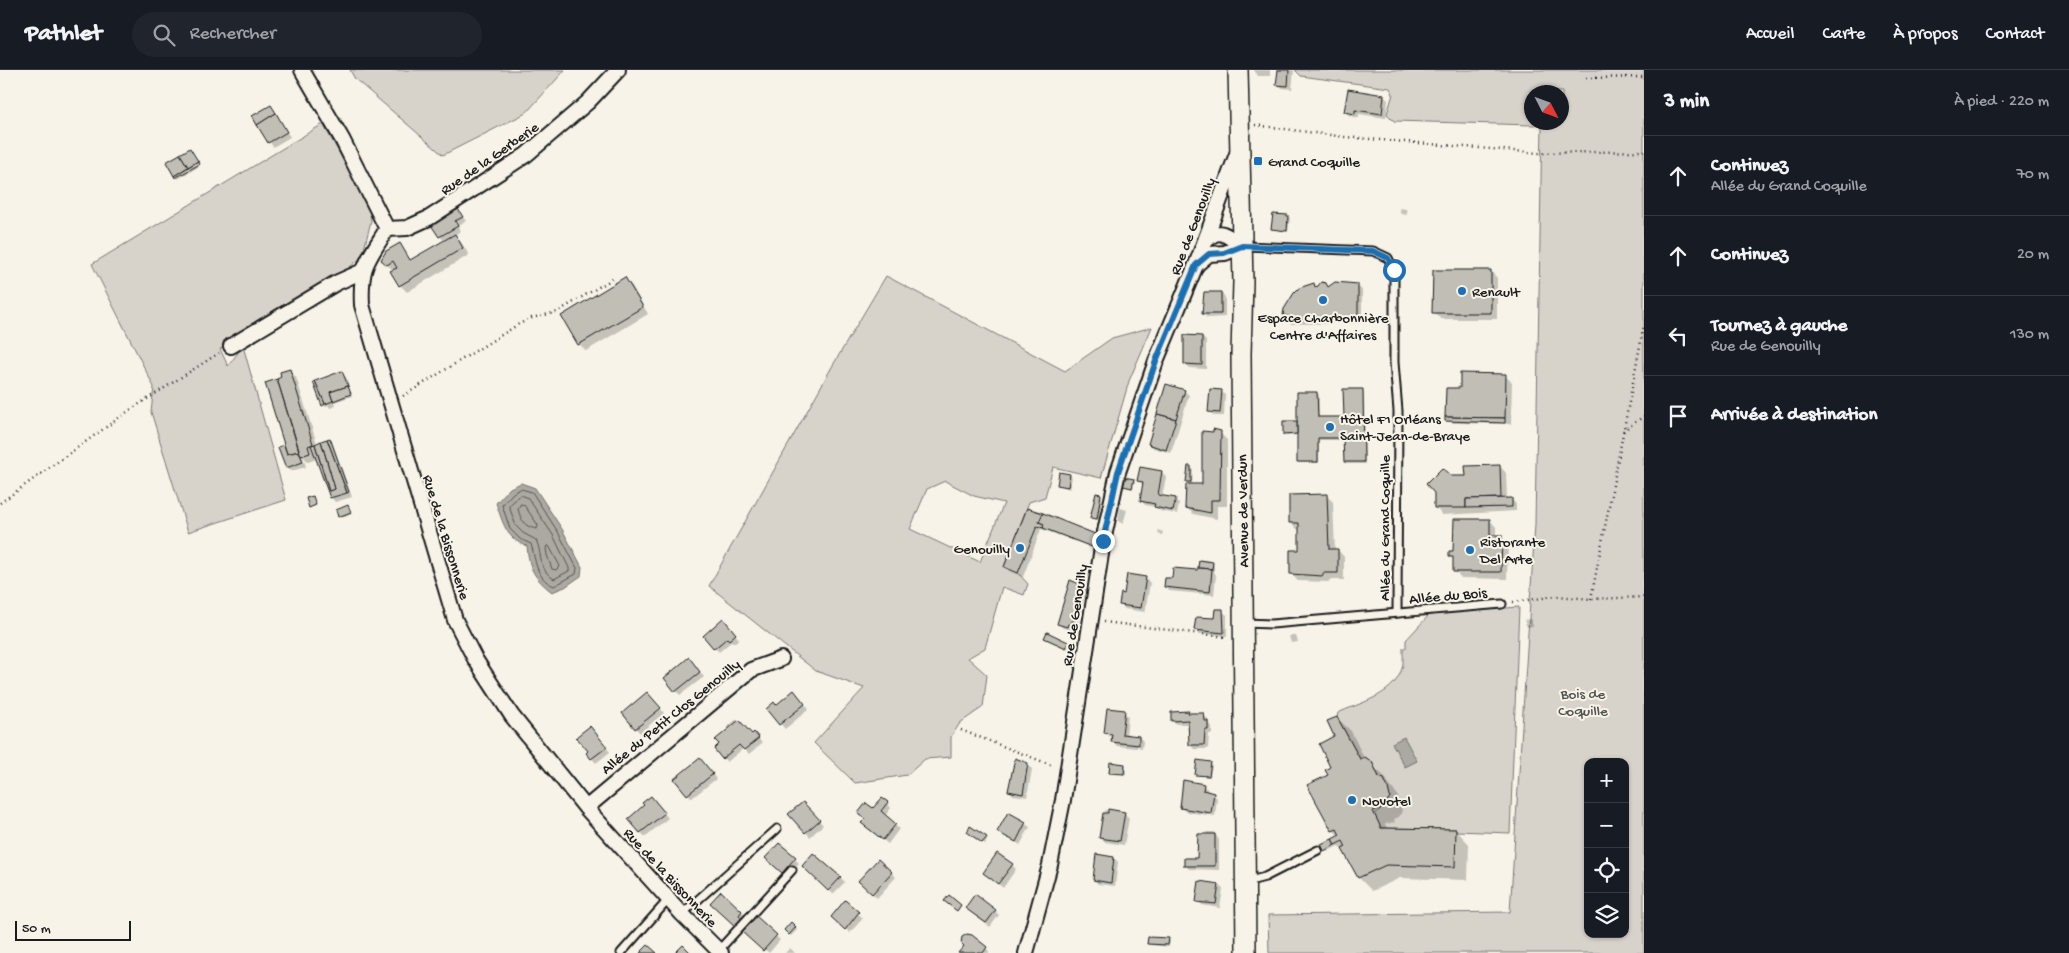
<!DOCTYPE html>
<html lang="fr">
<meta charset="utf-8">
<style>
body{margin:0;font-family:"Gochi Hand",sans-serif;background:#20242c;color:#f1f3f6}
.controls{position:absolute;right:15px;bottom:15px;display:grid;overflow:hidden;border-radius:10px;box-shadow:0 1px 4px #0004}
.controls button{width:45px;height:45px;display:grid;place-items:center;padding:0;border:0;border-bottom:1px solid #363941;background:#171b24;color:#f1f3f6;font:25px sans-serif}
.compass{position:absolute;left:1524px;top:15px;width:45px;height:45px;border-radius:50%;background:#171b24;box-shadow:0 1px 4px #0004;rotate:132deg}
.scale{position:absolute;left:15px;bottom:12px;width:116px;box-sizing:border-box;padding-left:5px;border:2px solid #1c1c1c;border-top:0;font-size:14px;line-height:18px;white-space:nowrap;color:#1c1c1c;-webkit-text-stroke:4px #f7f3e8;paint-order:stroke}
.stop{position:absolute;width:15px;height:15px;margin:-11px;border:4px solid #1f6fb2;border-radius:50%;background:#fff}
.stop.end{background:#1f6fb2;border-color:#fff;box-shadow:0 1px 5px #0008}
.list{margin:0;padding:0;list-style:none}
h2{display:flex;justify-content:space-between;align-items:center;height:65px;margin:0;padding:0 20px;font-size:21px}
h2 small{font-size:16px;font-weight:400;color:#9ea1a6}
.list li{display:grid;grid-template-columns:32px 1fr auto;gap:15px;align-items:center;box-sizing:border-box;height:80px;padding:0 20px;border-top:1px solid #363941}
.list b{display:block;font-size:19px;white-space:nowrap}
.list p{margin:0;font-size:16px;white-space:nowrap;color:#9ea1a6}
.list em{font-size:16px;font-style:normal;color:#9ea1a6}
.icon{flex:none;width:28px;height:28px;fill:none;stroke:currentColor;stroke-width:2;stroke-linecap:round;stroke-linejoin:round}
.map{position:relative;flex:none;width:1644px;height:883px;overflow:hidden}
header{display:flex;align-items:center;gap:30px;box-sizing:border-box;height:70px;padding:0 25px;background:#171b24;border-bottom:1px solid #363941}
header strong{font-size:24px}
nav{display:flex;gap:28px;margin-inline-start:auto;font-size:18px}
.search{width:350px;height:45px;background:#20242c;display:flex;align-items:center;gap:12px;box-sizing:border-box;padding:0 18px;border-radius:28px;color:#9ea1a6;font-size:19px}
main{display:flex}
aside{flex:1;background:#171b24}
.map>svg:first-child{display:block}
.green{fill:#d7d3cb;stroke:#7a7874;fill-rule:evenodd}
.water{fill:#aca9a2;stroke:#72716c}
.shadow{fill:#0003}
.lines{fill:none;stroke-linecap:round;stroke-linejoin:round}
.shore{stroke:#565452;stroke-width:1}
.building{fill:#c0beb5;stroke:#1c1c1c}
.service-casing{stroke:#1c1c1c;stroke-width:11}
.minor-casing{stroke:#1c1c1c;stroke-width:18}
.secondary-casing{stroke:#1c1c1c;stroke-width:22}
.path{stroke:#1c1c1c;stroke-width:2.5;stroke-dasharray:1 4;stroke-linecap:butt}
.service{stroke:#f7f3e8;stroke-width:7}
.minor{stroke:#f7f3e8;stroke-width:14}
.secondary{stroke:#f7f3e8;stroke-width:19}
.route{stroke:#1f6fb2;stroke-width:6}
.poi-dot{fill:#1f6fb2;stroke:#f7f3e8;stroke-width:2}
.labels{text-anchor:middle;stroke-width:4;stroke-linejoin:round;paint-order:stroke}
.street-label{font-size:15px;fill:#1c1c1c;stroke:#f7f3e8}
.poi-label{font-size:15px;fill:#1c1c1c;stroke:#f7f3e8;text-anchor:start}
.park-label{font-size:15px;fill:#545351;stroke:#f7f3e8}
</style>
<header>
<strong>Pathlet</strong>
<div class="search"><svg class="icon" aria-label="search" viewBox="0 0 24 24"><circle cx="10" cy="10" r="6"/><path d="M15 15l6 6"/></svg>Rechercher</div>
<nav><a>Accueil</a><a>Carte</a><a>À propos</a><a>Contact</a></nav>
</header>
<main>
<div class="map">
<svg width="1644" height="883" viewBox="0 0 1644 883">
<rect width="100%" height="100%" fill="#f7f3e8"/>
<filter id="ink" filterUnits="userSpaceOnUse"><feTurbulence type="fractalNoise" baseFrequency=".02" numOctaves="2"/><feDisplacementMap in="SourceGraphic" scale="10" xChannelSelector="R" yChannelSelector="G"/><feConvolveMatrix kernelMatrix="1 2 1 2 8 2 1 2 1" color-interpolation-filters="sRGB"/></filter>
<g filter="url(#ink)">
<g class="green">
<polygon points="350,0 565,0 526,43 443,85 355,9"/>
<path d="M1295 0H1644V883H1269L1268 845 1510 842 1535 455 1542 54 1532 55 1394 51 1387 44 1393 24 1390 18 1301 6ZM1562 22V52H1532V22ZM1588 692H1625V864H1588Z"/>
<polygon points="323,54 369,136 371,151 362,187 334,210 220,279 228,296 243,276 286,430 188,462 151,342 154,317 92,194"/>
<path d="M886 206 1065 301 1112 268 1152 257 1129 311 1101 408 1053 397 1045 427 1029 432 1004 497 1018 503 1028 514 1024 525 1002 517 985 578 968 588 987 605 983 637 960 653 951 667V687L925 689 907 705 855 713 814 673 864 618 816 601 709 516 833 295ZM945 411 974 426 1004 433 980 492 910 459 927 419Z"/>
<path d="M1519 537 1510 763 1456 761V759L1381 758 1374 744 1382 738 1381 736C1393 730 1388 719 1384 709L1379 707 1372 692 1365 687 1360 689 1337 647 1338 643C1359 633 1392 626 1401 601 1404 595 1403 585 1403 578H1406V570L1430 544Z"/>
</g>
<g class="water">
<path d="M521 413 535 418 562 459 582 497 581 506 565 517 552 522C534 508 529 499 527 476 506 469 503 453 496 433L510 418Z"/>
<polygon points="1404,667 1417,691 1405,697 1392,673"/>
</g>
<g class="shadow">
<polygon points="1254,0 1270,0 1270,6 1258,6"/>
<polygon points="1279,0 1294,0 1292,19 1282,18 1278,14"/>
<polygon points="1384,26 1388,30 1386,48 1359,44 1359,48 1350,46 1345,42"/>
<polygon points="254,46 277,46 290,67 273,77"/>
<polygon points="192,82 200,96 178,109 168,93"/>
<polygon points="1257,88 1261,90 1261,97 1257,95"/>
<polygon points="1399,138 1406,139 1407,145 1401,144"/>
<polygon points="458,141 466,151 458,156 461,161 454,165 461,172 469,185 407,222 400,215 394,201 382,190 399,175 411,191 444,171 440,166"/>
<polygon points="1288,146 1290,148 1288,162 1273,159"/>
<polygon points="1491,201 1497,208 1497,249 1441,249 1434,242"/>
<polygon points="625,209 632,216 648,244 586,281 579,274 562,246"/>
<polygon points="1314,214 1317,218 1326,214 1329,218 1357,216 1362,220 1362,253 1291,254 1285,244"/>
<polygon points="1221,223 1225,227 1225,247 1207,248 1203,243"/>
<polygon points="1202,267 1206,271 1206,299 1189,298 1185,294"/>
<polygon points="289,301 296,307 317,374 330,370 332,371 352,427 335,432 331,427 317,389 308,392 303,386 306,397 291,401 287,397 280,377 286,376 266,313 283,308"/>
<polygon points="341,302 346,307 352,326 335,332 336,336 330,338 328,335 325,337 323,335"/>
<polygon points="1505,306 1512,312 1511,354 1454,353 1446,351 1461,319"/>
<polygon points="1363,320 1364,322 1365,394 1347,394 1345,392 1345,370 1319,370 1319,393 1300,393 1298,392 1298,365 1286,366 1284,364 1298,352 1317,323 1319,325 1319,349 1345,348"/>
<polygon points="1184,321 1189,325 1171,383 1153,378 1149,373"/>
<polygon points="1221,321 1225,325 1224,346 1214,346 1209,341"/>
<polygon points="1220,363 1227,370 1227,436 1217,436 1217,449 1193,444 1186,437 1191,415 1187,412 1191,398 1193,399 1192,415 1203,415"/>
<polygon points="1500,396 1506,403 1507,429 1511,429 1516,434 1516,441 1442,445 1436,438 1450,408 1467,407"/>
<polygon points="1162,402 1166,407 1162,427 1175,429 1179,434 1177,444 1160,441 1156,437 1145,435 1141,431 1143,415 1139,410"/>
<polygon points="1070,405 1072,407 1070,419 1058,415"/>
<polygon points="1133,410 1135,411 1133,419 1124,416"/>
<polygon points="1100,425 1102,427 1099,450 1093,449 1092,447"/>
<polygon points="1326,425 1333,432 1335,480 1338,480 1344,487 1344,510 1329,510 1329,512 1298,511 1291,504 1301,481 1301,459 1297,459 1290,452"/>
<polygon points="348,437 352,444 341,448 339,446"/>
<polygon points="1120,438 1127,440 1123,454 1118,451"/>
<polygon points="1028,439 1094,465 1096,467 1094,478 1041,459 1023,507 1009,501 1005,497"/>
<polygon points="1490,450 1496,457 1496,467 1501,467 1508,473 1507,509 1461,508 1455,501 1455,490 1451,486"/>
<polygon points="1158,460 1163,462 1162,465 1159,464"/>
<polygon points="1213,493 1214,495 1214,502 1216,505 1214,525 1169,521 1165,517 1173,510 1199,502"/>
<polygon points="1128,506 1146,509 1150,513 1145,542 1125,539 1121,535 1125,525"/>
<polygon points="1082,516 1086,520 1077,556 1075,556 1072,560 1063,558 1059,554"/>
<polygon points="1222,541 1227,545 1227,566 1200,564 1195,560 1216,549"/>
<polygon points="1531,549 1533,556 1527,557 1524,550"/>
<polygon points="727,554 739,569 734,573 732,571 719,582 715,578"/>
<polygon points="1047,564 1068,573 1069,575 1068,579 1047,570 1045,568"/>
<polygon points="1289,566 1296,566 1298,572 1291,573"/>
<polygon points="693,593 704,607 680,625 665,608"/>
<polygon points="798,626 809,639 785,659 768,639"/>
<polygon points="652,628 664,643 640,663 623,643"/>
<polygon points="1124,642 1128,646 1126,666 1139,667 1143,671 1142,679 1139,678 1140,669 1138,669 1137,678 1117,676 1113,672 1113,667 1110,667 1105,662"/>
<polygon points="1204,644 1212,657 1212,664 1209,664 1208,679 1194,679 1190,675 1190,654 1176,654 1172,650"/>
<polygon points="1337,648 1351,661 1364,688 1385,707 1390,716 1397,724 1402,741 1399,747 1394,749 1395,752 1385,754 1388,760 1456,760 1469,774 1468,810 1400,808 1372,821 1359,808 1346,783 1338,776 1327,782 1325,780 1339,766 1333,760 1329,705"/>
<polygon points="737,649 752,666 758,668 762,673 749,684 744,678 727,692 723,688 721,674 729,659 727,657"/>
<polygon points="594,662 610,682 596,693 587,683 589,681"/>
<polygon points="704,693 716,709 692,728 688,724"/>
<polygon points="1210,693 1212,695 1210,707 1197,704"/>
<polygon points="1028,695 1032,699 1027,727 1013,725 1009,720"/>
<polygon points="1125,695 1126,697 1126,705 1110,702"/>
<polygon points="1204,716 1208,720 1207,722 1213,724 1217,728 1215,746 1186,742 1181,738"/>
<polygon points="655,732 668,748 645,767 630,749"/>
<polygon points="887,733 891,738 885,746 899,759 888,774 867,757 866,749 874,740"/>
<polygon points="807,737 823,755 810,767 806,762"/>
<polygon points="1105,740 1125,744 1129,748 1124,775 1105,772 1100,767 1106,744"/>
<polygon points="1009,744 1030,757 1020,775 999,761"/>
<polygon points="1206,762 1214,762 1219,770 1219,800 1189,799 1185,795 1198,789 1208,766"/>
<polygon points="970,764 986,768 988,769 985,774"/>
<polygon points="779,774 799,793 787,806 771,793"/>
<polygon points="1114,788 1118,792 1115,816 1098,814 1094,810"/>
<polygon points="878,791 896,807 877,828 859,811"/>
<polygon points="1012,795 1016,799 1003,818 985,803"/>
<polygon points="804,796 840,807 845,812 833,824"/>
<polygon points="1218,815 1223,819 1220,838 1202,835 1197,831"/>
<polygon points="721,822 746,846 740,860 711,833"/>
<polygon points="845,832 863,848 850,863 837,851"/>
<polygon points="995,841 999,845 990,857 970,842"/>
<polygon points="756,848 780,870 769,883 744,862"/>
<polygon points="791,854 797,860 791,866 786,860"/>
<polygon points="969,866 986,878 990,883 960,883 965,876"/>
<polygon points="1168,869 1170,871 1169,877 1150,875 1148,873"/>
<polygon points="790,878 795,883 785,883"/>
</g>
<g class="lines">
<g class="shore">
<path d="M521 419 532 422 558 462 577 498 576 504 554 516C535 508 536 490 531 474L520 469 510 459 502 435 513 423Z"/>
<path d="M521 425 528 428 553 465 569 498V501L554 509C537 498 543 485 536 470L523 463 516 456 509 436Z"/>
<path d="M521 434 524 435 538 455 537 459C524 457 521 450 518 439Z"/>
<polygon points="549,476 560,496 556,500 552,499 547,485 546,478"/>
</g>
</g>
<g class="building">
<polygon points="1278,0 1289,0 1288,16 1276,15"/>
<polygon points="1348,19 1384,25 1382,44 1355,40 1355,44 1344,42"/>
<polygon points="271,35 276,43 257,55 252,46"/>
<polygon points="276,43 287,62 268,73 257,55"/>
<polygon points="190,78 198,91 188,97 180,84"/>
<polygon points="180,84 188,97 174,106 166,92"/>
<polygon points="198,91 200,94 175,108 174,106"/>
<polygon points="458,139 463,147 455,151 458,156 439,167 431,155"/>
<polygon points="1273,144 1288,145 1287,161 1271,159"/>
<polygon points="455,164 463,178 399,216 390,201 397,198 393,191 387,195 381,190 386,181 400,173 410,190"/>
<polygon points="1433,200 1491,200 1491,243 1432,243"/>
<polygon points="625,207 643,237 578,275 561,246"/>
<polygon points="1321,212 1326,213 1328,217 1335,212 1358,214 1358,249 1285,250 1287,246 1283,245 1284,239 1294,223 1299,218 1314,213 1315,217 1318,216"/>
<polygon points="1204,222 1221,222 1221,244 1202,244"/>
<polygon points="1184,265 1202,266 1202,295 1184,294"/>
<polygon points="290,299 313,374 308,376 310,383 301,386 277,309 281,307 280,302"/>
<polygon points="342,301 348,316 330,322 333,331 325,334 315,311"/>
<polygon points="1460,303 1506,304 1505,348 1445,347 1446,318 1460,318"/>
<polygon points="277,309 299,381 287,384 265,313"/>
<polygon points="315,311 325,334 322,336 313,312"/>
<polygon points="1166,314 1185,320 1176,349 1157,344"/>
<polygon points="348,316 351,324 333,331 330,322"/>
<polygon points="1210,319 1222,320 1220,343 1208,342"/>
<polygon points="1343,319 1363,319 1364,392 1344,392 1343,368 1318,368 1318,392 1297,392 1297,322 1317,322 1318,347 1344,347"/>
<polygon points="1157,344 1176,349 1166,380 1148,374"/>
<polygon points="1445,347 1505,348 1505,353 1445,351"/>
<polygon points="1283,351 1297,351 1297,364 1283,365"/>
<polygon points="1213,359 1221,361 1220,430 1211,430 1211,443 1185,438 1186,414 1202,414 1202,361 1213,362"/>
<polygon points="330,368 349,422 347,423 327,369"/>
<polygon points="327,369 347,423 330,428 311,375 315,374 329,421 335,419 321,371"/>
<polygon points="321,371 335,419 329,421 315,374"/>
<polygon points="284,375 287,384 299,381 303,392 286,398 278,377"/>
<polygon points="1500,395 1501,428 1466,429 1466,438 1434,438 1434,423 1426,414 1442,398 1451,406 1466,406 1465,396"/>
<polygon points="1188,396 1191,396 1191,412 1186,412"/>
<polygon points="1140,397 1162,401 1158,425 1176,428 1173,441 1154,437 1155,434 1140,431 1143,412 1137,411"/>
<polygon points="1059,402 1070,404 1068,417 1057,415"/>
<polygon points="1124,407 1134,409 1132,418 1123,416"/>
<polygon points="1096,423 1101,424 1097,449 1090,448"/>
<polygon points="1327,424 1329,479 1338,479 1338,503 1323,503 1323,506 1290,504 1290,480 1299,480 1299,453 1289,453 1289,425"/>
<polygon points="313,426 316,435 309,438 306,428"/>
<polygon points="1512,428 1512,437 1466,438 1466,429"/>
<polygon points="348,435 351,442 338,447 336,440"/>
<polygon points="1027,438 1043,443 1039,452 1044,454 1043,458 1037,456 1018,503 1004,497"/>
<polygon points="1043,443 1095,464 1092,477 1043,458 1044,454 1039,452"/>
<polygon points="1454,449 1490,449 1490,465 1502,465 1501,502 1453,502 1453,487 1449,487 1449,481 1453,481"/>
<polygon points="1199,490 1213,492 1212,499 1198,498"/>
<polygon points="1173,498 1197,500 1198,498 1212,499 1210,522 1164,517 1165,508 1172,508"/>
<polygon points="1127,504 1146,507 1141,538 1119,535 1121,523 1124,524"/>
<polygon points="1070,510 1082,515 1073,552 1071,552 1070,555 1068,554 1067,557 1057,554"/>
<polygon points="1215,539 1223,539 1224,563 1194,560 1196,547 1214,548"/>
<polygon points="723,548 736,564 729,570 727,568 714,579 703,566"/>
<polygon points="1047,562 1068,572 1066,578 1044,568"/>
<polygon points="689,587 700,602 675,622 664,608"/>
<polygon points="794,620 805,634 779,655 766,639 774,632 776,635"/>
<polygon points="647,622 661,638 635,659 622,643"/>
<polygon points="1107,638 1125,640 1122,664 1139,666 1139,675 1111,672 1112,664 1104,663"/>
<polygon points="1189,641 1188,643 1204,643 1205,651 1208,651 1208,660 1205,660 1204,675 1189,675 1188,650 1171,651 1171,642"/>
<polygon points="1337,647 1360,689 1365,687 1372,692 1379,707 1384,709 1388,718 1390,727 1386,733 1381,736 1382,738 1373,741 1381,758 1456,759 1455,797 1386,795 1358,808 1342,779 1346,777 1343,771 1335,775 1332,769 1340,765 1337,759 1332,761 1307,715 1328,705 1325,700 1330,697 1319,674 1334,666 1327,651"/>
<polygon points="739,650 752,664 754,662 759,668 744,680 739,675 722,689 714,679 719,674 715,670"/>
<polygon points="590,656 607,677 591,689 586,683 588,681 576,667"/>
<polygon points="700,688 713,704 687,725 674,709"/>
<polygon points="1015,688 1028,693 1023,724 1008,721"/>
<polygon points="1197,690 1211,692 1209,706 1195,705"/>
<polygon points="1110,692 1125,694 1124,704 1109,703"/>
<polygon points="1183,710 1204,714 1203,720 1214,723 1211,743 1180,738"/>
<polygon points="651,726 665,743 640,763 628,749 644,735 642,733"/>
<polygon points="882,728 888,732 881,741 896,754 883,770 861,753 865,749 858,743 866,733 873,738"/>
<polygon points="803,732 820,750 805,763 788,744"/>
<polygon points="1108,739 1125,742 1120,771 1099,768 1103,743 1108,743"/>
<polygon points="1008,742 1026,752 1016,772 997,762"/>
<polygon points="970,756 987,767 982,773 967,762"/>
<polygon points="1198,764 1215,764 1215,796 1184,796 1184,788 1197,788"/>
<polygon points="1332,769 1335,775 1324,781 1321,774"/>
<polygon points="779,773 796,787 782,803 765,788"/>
<polygon points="813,783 841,807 828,821 802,796"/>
<polygon points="997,783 1013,794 998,814 983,803"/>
<polygon points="1096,784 1114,787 1111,813 1093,810"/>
<polygon points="878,789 892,802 872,824 858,811"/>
<polygon points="1199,811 1219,814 1216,834 1196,832"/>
<polygon points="721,821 742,841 739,845 742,849 735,856 710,833"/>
<polygon points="975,824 996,840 986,853 965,838"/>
<polygon points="949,825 961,835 957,841 944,831"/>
<polygon points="845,830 859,842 845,860 831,847"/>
<polygon points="756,846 777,865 763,881 742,862"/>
<polygon points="791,852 796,857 789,865 784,860"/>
<polygon points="967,864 972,865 987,877 983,883 958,883 964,876 961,873 962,867"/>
<polygon points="1148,867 1169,868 1168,875 1147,874"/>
<polygon points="648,875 657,883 640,883"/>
<polygon points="683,875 691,883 675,883"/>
</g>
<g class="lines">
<g class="service-casing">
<g id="service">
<polyline points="1243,176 1373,181 1388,188 1394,200 1394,292 1398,341 1397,543"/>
<polyline points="1244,553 1272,554 1502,534"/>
<polyline points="1246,812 1265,807 1318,780"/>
<polyline points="682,844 777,759"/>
<polyline points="718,881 792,800"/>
<polyline points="621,883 669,829"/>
</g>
</g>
<g class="minor-casing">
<g id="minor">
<path d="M302 0 342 69 387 159C367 191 360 196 362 235L455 550 475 589 512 646 586 738 682 844 721 883"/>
<polyline points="387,159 407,158 429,148 526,85 588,32 618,0"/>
<path d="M1204 174C1218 154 1227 166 1242 176"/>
<polyline points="1196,195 1209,184 1225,183 1242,176"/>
<polyline points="231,276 336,213 363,201"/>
<polyline points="586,738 751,600 781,589"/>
<polyline points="1026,883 1050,795 1063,730 1103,471 1118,402 1156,291 1196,195 1237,84"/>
</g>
</g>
<g class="secondary-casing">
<polyline id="secondary" points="1238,0 1243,212 1241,284 1246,883"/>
</g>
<g class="path">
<polyline points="1586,8 1644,7"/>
<polyline points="1255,55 1345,67 1539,83 1644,81"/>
<polyline points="403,326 519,254 532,248 557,242 614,208"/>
<polyline points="1623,361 1644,346"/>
<polyline points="0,433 130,340 219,283"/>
<polyline points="1591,529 1644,255"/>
<polyline points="1513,532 1557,526 1591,529 1644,527"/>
<polyline points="1104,552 1227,567"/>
<polyline points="961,660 1054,696"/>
</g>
<use href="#service" class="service"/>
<use href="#minor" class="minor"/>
<use href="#secondary" class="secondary"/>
</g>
</g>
<g class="lines" filter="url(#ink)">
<polyline class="route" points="1103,471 1118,402 1156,291 1196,195 1209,184 1224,183 1242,176 1373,181 1388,188 1394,200"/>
</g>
<g class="poi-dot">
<rect x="1253" y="86" width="10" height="10" rx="2.5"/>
<circle cx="1462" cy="221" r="5"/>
<circle cx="1323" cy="230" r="5"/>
<circle cx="1330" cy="357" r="5"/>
<circle cx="1020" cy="478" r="5"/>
<circle cx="1470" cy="480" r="5"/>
<circle cx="1352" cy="730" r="5"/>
</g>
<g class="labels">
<g class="street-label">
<text transform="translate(489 88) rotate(-35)" y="5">Rue de la Gerberie</text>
<text transform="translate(1192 156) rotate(-69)" y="5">Rue de Genouilly</text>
<text transform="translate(1242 441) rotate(-91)" y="5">Avenue de Verdun</text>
<text transform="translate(1384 458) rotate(-90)" y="5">Allée du Grand Coquille</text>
<text transform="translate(447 467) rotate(73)" y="5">Rue de la Bissonnerie</text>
<text transform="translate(1448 525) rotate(-5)" y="5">Allée du Bois</text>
<text transform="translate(1074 545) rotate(-81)" y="5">Rue de Genouilly</text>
<text transform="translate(670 646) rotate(-39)" y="5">Allée du Petit Clos Genouilly</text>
<text transform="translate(671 807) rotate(47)" y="5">Rue de la Bissonnerie</text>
</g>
<g class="poi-label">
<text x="1268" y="96">Grand Coquille</text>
<text x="1472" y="226">Renault</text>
<text x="1323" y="252" text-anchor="middle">Espace Charbonnière<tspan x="1323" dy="17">Centre d'Affaires</tspan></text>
<text x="1340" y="353">Hôtel F1 Orléans<tspan x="1340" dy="17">Saint-Jean-de-Braye</tspan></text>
<text x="1480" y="476">Ristorante<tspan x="1480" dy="17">Del Arte</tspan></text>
<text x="1010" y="483" text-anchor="end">Genouilly</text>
<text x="1362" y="735">Novotel</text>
</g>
<g class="park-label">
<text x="1583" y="628">Bois de<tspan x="1583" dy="17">Coquille</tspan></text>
</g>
</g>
</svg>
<div class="controls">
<button>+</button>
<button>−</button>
<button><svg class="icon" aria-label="locate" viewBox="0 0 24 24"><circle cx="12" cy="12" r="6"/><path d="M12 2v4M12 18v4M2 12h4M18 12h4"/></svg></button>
<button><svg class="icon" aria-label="layers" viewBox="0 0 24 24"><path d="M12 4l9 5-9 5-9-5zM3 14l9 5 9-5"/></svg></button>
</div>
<svg class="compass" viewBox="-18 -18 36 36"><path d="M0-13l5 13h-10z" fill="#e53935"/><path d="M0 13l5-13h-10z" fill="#9ea1a6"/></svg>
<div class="scale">50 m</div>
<div class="stop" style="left:1394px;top:200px"></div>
<div class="stop end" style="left:1103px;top:471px"></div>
</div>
<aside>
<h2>3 min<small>À pied · 220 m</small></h2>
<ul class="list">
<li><svg class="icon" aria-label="ahead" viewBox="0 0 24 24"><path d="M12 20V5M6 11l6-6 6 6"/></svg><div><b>Continuez</b><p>Allée du Grand Coquille</p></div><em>70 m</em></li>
<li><svg class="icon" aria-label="ahead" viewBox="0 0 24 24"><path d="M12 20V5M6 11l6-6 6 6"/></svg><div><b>Continuez</b></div><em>20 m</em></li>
<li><svg class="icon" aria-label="left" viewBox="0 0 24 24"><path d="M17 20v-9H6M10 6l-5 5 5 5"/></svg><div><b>Tournez à gauche</b><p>Rue de Genouilly</p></div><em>130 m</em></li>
<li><svg class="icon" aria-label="arrive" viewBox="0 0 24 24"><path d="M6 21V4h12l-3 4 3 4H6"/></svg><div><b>Arrivée à destination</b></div></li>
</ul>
</aside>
</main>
